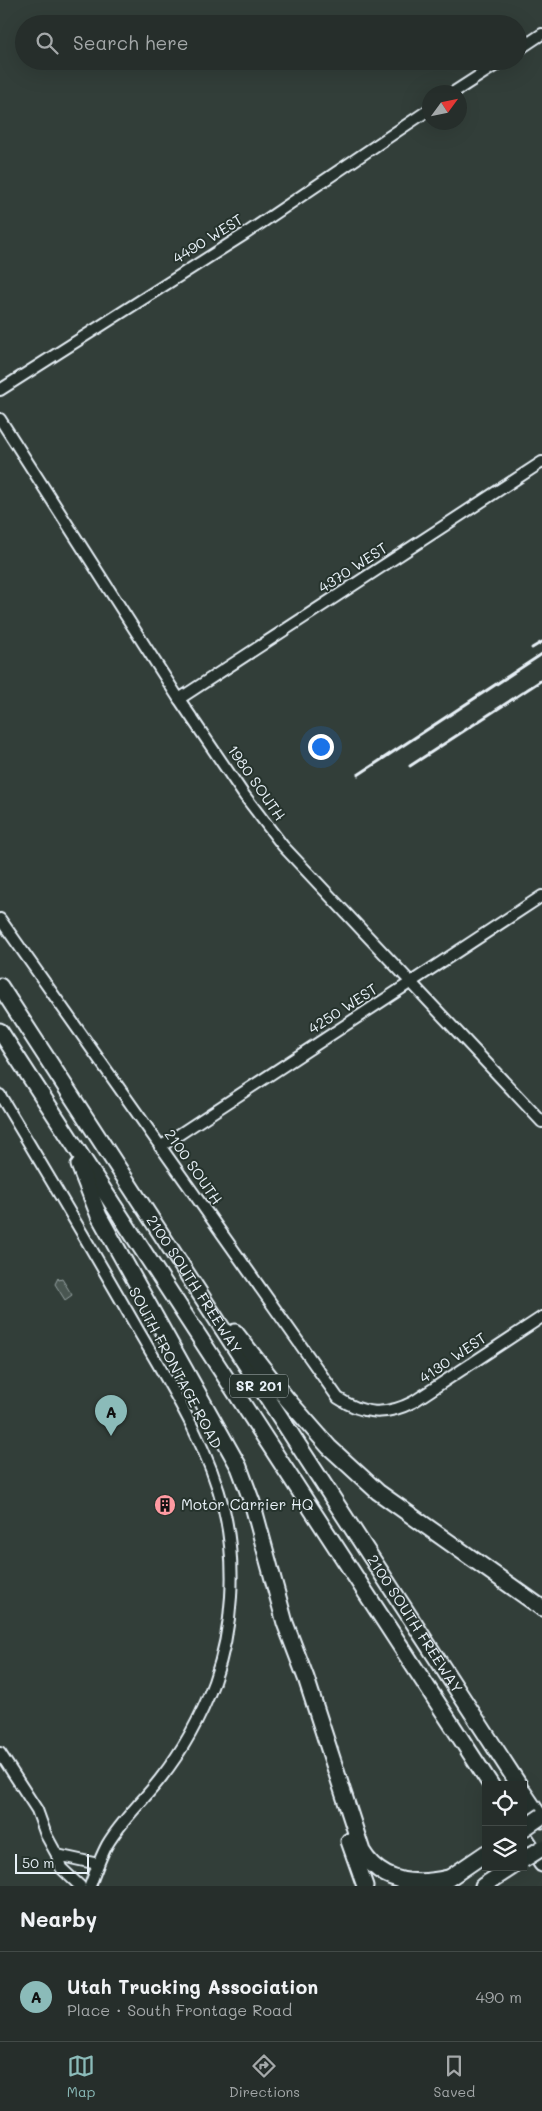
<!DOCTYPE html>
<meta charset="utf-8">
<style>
body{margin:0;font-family:Mali,sans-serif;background:#2e3633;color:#f1f3f6}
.controls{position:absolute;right:15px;bottom:15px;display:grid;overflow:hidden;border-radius:0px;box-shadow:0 5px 20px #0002}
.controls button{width:45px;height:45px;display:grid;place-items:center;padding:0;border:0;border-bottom:1px solid #424a47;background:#262e2b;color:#f1f3f6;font:25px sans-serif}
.compass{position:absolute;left:422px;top:85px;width:45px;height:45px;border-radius:50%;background:#262e2b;box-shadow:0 5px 20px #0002;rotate:57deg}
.scale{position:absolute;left:15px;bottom:12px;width:74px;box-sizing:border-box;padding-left:5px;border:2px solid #e8f1f8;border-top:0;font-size:14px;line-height:18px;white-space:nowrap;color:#e8f1f8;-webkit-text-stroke:4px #26332d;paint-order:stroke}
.you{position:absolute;left:320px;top:746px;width:18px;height:18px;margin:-12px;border:4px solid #fff;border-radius:50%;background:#1a73e8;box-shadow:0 0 0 8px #1a73e833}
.badge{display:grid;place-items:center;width:32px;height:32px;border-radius:50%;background:#8bbbb9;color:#111;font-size:16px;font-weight:700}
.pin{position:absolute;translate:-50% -41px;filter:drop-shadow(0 1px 2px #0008)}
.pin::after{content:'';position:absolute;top:26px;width:18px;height:15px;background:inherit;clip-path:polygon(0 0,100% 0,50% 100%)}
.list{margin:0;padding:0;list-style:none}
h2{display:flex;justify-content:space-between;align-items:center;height:65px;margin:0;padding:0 20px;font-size:21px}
h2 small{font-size:16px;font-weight:400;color:#a4a8a9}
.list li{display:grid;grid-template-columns:32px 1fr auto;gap:15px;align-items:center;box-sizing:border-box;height:90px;padding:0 20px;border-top:1px solid #424a47}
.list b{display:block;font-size:19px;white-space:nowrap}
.list p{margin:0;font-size:16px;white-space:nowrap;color:#a4a8a9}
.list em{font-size:16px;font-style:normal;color:#a4a8a9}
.icon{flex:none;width:28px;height:28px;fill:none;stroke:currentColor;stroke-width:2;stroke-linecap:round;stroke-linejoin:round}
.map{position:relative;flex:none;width:542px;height:1886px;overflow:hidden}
.search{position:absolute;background:#262e2b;box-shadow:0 5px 20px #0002;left:15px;right:15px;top:15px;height:55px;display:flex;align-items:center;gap:12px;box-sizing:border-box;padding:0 18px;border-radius:28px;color:#a4a8a9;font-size:19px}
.sheet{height:155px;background:#262e2b}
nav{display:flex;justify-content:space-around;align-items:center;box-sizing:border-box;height:70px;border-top:1px solid #424a47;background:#262e2b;font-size:14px;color:#a4a8a9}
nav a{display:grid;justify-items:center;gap:2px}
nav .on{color:#8bbbb9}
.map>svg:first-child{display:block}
.green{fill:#495651;stroke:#98a4a4}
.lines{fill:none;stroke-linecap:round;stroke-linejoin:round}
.minor-casing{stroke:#e8f1f8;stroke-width:14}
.highway-casing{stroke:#e8f1f8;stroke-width:19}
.minor{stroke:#26332d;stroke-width:10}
.highway{stroke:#26332d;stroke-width:15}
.rail{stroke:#e8f1f8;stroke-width:3}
.highway-bridge-casing{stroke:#e8f1f8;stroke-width:19;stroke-linecap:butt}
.highway-bridge{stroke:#26332d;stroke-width:15}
.labels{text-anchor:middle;stroke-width:4;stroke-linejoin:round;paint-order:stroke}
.shield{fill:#26332d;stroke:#aeb8bb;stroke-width:1}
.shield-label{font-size:14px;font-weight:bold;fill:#e8f1f8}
.street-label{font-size:15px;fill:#e8f1f8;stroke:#26332d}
.poi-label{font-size:15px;fill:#e8f1f8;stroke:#26332d;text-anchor:start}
</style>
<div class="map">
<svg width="542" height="1886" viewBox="0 0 542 1886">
<rect width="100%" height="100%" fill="#323e39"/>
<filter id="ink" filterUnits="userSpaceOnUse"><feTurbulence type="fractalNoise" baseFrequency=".02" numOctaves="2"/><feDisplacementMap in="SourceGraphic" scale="10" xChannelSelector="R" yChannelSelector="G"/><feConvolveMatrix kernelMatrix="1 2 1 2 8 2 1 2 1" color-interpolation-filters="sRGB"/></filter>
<g filter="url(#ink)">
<polygon class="green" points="58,1278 59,1280 62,1279 72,1295 65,1300 55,1284"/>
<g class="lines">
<g class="minor-casing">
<g id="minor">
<polyline points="518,50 542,34"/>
<polyline points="454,92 502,61"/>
<polyline points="0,390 245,234 430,109"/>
<polyline points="0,419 179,699 244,795 283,846 542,1122"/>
<polyline points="179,699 542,462"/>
<path d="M0 919 338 1398C363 1415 386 1416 413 1402L542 1317"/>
<path d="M0 1095C47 1173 93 1251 138 1330 171 1387 208 1445 224 1510 237 1565 233 1629 214 1682 201 1717 183 1750 160 1779 143 1801 121 1821 107 1845 100 1858 95 1872 90 1886"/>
<polyline points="160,1147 542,896"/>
<polyline points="0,1753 37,1810 46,1835 57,1855 61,1868 80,1886"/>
<polyline points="57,1855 98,1864"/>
</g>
</g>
<g class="highway-casing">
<g id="highway">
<path id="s1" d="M0 986 519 1785"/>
<polyline points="0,1031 491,1785"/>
<path d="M79 1165 99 1216 239 1467 252 1502 285 1623 306 1678 362 1851C381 1883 414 1886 448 1878"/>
<polyline points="235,1332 287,1399 329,1447 378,1492 542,1608"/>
<polyline points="523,1792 542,1820"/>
<polyline points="523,1835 542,1864"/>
<polyline points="349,1841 365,1886"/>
<polyline points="439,1885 486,1853"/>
<polyline points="483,1886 512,1867"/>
</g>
</g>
<use href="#minor" class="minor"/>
<use href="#highway" class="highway"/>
<g class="rail">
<polyline points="532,648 542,642"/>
<polyline points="410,766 542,680"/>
<polyline points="358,775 542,654"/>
</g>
<g class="highway-bridge-casing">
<g id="highway-bridge">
<polyline points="523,1829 542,1816"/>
<polyline points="523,1860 542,1848"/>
</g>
</g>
<use href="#highway-bridge" class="highway-bridge"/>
</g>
</g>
<defs>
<g id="building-disc" transform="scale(1.125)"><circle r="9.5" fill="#ff9aa2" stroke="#26332d"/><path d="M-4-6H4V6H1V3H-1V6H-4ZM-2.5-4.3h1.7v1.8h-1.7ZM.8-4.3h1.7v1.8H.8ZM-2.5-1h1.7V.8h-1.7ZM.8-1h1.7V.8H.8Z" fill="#111"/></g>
</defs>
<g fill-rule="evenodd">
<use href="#building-disc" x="165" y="1505"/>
</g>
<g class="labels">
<rect class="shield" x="230" y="1374.5" width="58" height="23" rx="4"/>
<g class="shield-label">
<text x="259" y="1391">SR 201</text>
</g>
<g class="street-label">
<text transform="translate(208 239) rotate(-32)" y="5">4490 WEST</text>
<text transform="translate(353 568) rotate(-33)" y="5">4370 WEST</text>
<text transform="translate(256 783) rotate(55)" y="5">1980 SOUTH</text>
<text transform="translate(343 1009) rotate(-33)" y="5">4250 WEST</text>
<text transform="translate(193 1167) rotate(55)" y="5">2100 SOUTH</text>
<text dy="5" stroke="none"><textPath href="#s1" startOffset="356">2100 SOUTH FREEWAY</textPath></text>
<text transform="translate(453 1358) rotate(-34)" y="5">4130 WEST</text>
<text transform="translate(175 1368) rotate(62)" y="5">SOUTH FRONTAGE ROAD</text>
<text dy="5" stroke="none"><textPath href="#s1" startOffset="761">2100 SOUTH FREEWAY</textPath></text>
</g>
<g class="poi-label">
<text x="181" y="1510">Motor Carrier HQ</text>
</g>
</g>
</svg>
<div class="controls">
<button><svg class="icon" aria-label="locate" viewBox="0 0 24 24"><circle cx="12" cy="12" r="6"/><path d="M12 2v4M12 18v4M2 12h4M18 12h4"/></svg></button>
<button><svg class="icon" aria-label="layers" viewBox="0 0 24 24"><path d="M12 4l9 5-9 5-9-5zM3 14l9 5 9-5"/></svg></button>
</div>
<svg class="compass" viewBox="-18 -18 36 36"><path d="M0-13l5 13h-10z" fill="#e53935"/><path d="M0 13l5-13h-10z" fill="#a4a8a9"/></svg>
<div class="scale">50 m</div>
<div class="you"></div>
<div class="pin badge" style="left:111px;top:1436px">A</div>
<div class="search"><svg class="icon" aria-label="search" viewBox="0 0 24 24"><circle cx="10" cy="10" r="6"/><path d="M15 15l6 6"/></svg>Search here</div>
</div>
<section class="sheet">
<h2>Nearby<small></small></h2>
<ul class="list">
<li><span class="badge">A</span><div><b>Utah Trucking Association</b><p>Place · South Frontage Road</p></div><em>490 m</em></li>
</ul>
</section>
<nav>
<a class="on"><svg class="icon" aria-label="map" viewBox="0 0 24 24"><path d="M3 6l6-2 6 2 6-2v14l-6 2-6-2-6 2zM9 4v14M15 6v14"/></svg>Map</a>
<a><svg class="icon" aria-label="directions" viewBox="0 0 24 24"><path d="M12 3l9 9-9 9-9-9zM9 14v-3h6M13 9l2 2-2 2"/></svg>Directions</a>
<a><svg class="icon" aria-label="saved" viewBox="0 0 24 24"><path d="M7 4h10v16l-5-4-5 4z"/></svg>Saved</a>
</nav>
